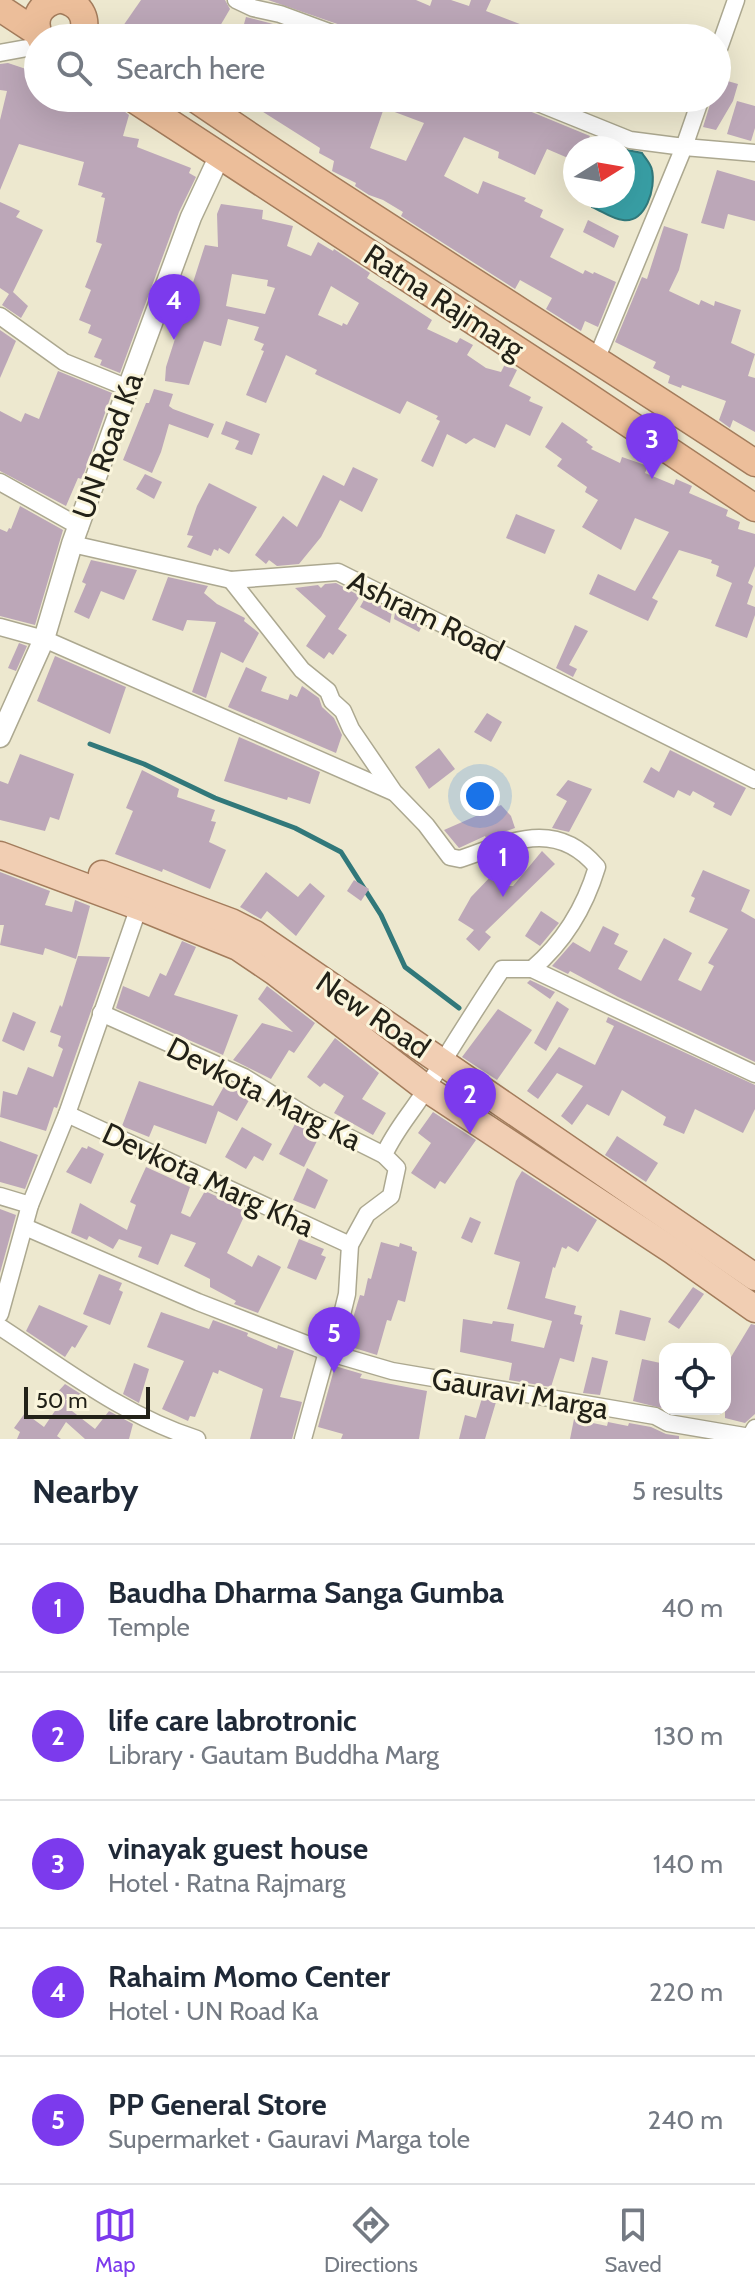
<!DOCTYPE html>
<meta charset="utf-8">
<style>
body{margin:0;font-family:Cabin,sans-serif;background:#f6f6f7;color:#1f2937}
.controls{position:absolute;right:24px;bottom:24px;display:grid;overflow:hidden;border-radius:16px;box-shadow:0 8px 32px #0002}
.controls button{width:72px;height:72px;display:grid;place-items:center;padding:0;border:0;border-bottom:2px solid #e0e1e3;background:#fff;color:#1f2937;font:40px sans-serif}
.compass{position:absolute;left:563px;top:136px;width:72px;height:72px;border-radius:50%;background:#fff;box-shadow:0 8px 32px #0002;rotate:79deg}
.scale{position:absolute;left:24px;bottom:20px;width:126px;box-sizing:border-box;padding-left:8px;border:4px solid #222118;border-top:0;font-size:22px;line-height:28px;white-space:nowrap;color:#222118;-webkit-text-stroke:6px #faf5dc;paint-order:stroke}
.you{position:absolute;left:480px;top:796px;width:28px;height:28px;margin:-20px;border:6px solid #fff;border-radius:50%;background:#1a73e8;box-shadow:0 0 0 12px #1a73e833}
.badge{display:grid;place-items:center;width:52px;height:52px;border-radius:50%;background:#7c3aed;color:#fff;font-size:26px;font-weight:700}
.pin{position:absolute;translate:-50% -66px;filter:drop-shadow(0 2px 4px #0008)}
.pin::after{content:'';position:absolute;top:42px;width:28px;height:24px;background:inherit;clip-path:polygon(0 0,100% 0,50% 100%)}
.list{margin:0;padding:0;list-style:none}
h2{display:flex;justify-content:space-between;align-items:center;height:104px;margin:0;padding:0 32px;font-size:34px}
h2 small{font-size:26px;font-weight:400;color:#747a83}
.list li{display:grid;grid-template-columns:52px 1fr auto;gap:24px;align-items:center;box-sizing:border-box;height:128px;padding:0 32px;border-top:2px solid #e0e1e3}
.list b{display:block;font-size:30px;white-space:nowrap}
.list p{margin:0;font-size:26px;white-space:nowrap;color:#747a83}
.list em{font-size:26px;font-style:normal;color:#747a83}
.icon{flex:none;width:44px;height:44px;fill:none;stroke:currentColor;stroke-width:2;stroke-linecap:round;stroke-linejoin:round}
.map{position:relative;flex:none;width:755px;height:1439px;overflow:hidden}
.search{position:absolute;background:#fff;box-shadow:0 8px 32px #0002;left:24px;right:24px;top:24px;height:88px;display:flex;align-items:center;gap:20px;box-sizing:border-box;padding:0 28px;border-radius:44px;color:#747a83;font-size:30px}
.sheet{height:744px;background:#fff}
nav{display:flex;justify-content:space-around;align-items:center;box-sizing:border-box;height:112px;border-top:2px solid #e0e1e3;background:#fff;font-size:22px;color:#747a83}
nav a{display:grid;justify-items:center;gap:4px}
nav .on{color:#7c3aed}
.map>svg:first-child{display:block}
.water{fill:#389ea4;stroke:#31787a;stroke-width:2}
.lines{fill:none;stroke-linecap:round;stroke-linejoin:round}
.stream{stroke:#31787a;stroke-width:5}
.building{fill:#bca7b8;fill-rule:evenodd}
.minor-casing{stroke:#aca890;stroke-width:19}
.tertiary-casing{stroke:#aca890;stroke-width:23}
.primary-casing{stroke:#a37c5c;stroke-width:29}
.trunk-casing{stroke:#a37c5c;stroke-width:29}
.minor{stroke:#fff;stroke-width:16}
.tertiary{stroke:#fff;stroke-width:20}
.primary{stroke:#f1ceb3;stroke-width:26}
.trunk{stroke:#ecbe9a;stroke-width:26}
.labels{text-anchor:middle;stroke-width:6;stroke-linejoin:round;paint-order:stroke}
.street-label{font-size:30px;fill:#222118;stroke:#faf5dc}
</style>
<div class="map">
<svg width="755" height="1439" viewBox="0 0 755 1439">
<rect width="100%" height="100%" fill="#ede8cf"/>
<path class="water" d="M627 150 642 153C645 158 651 164 652 170 656 188 646 223 623 220 612 219 602 211 592 207L593 196H623V151Z"/>
<g class="lines">
<polyline class="stream" points="90,744 144,764 215,798 295,828 341,852 381,915 405,967 459,1008"/>
</g>
<g class="building">
<polygon points="141,0 225,0 230,9 213,38 140,38 123,26"/>
<polygon points="268,0 416,0 430,6 432,0 451,0 469,6 471,0 491,0 486,11 554,37 356,38 349,28"/>
<polygon points="246,17 277,25 313,38 240,38"/>
<polygon points="8,63 38,73 38,98 103,98 119,107 129,115 123,136 139,139 137,147 191,168 189,173 196,177 179,212 120,373 100,365 102,360 94,357 102,339 88,333 91,325 79,320 91,290 85,287 102,244 96,242 105,198 101,197 103,193 78,185 84,162 19,144 0,190 0,120 7,91 0,90 0,64"/>
<polygon points="717,78 738,84 733,101 716,130 703,127 712,98 717,98"/>
<path d="M233 98H515L522 108 590 136 584 148H575V161L547 149 535 175 498 158 499 152 464 137 444 176 478 194 483 181 526 198 524 201 543 210 540 217 564 229 550 257 583 274 585 270 593 274 594 272 616 282 598 327 585 321 581 331 546 309 552 298 520 280 515 289 401 216 403 212 383 200 369 195 355 186 356 183 332 171 334 161 319 153 320 148 260 110ZM384 108 424 123 406 161 370 148Z"/>
<polygon points="737,101 755,106 755,128 751,141 727,134"/>
<polygon points="717,170 755,181 755,221 728,214 724,229 701,223"/>
<polygon points="0,202 20,211 16,217 43,230 13,292 28,306 21,318 2,305 9,294 0,288"/>
<path d="M221 204 263 210 262 219 293 226 287 246 311 256 318 242 333 251 334 249 370 273 367 278 432 320 427 329 457 343 460 338 473 345 467 355 486 368 501 372 505 364 517 370 509 386 531 397 529 401 543 407 530 436 506 424 495 448 474 438 466 444 447 434 433 467 421 461 440 421 436 419 438 416 407 401 400 414 315 374 317 370 286 355 266 403 246 395 264 351 261 350 264 344 254 340 259 327 228 319 221 346 204 341 189 385 165 381 166 367 205 245 218 247 217 214ZM232 274 268 280 267 286 275 288 265 314 226 306ZM331 286 359 303 347 325 343 323 342 326 318 315Z"/>
<polygon points="588,220 619,236 614,248 583,232"/>
<polygon points="664,226 688,234 679,270 669,291 699,305 701,300 714,306 715,301 741,310 731,343 755,354 748,376 755,378 755,432 733,420 730,428 719,420 726,401 682,385 681,388 668,383 670,376 653,368 656,362 615,342 642,277 647,279"/>
<polygon points="0,330 16,341 0,378"/>
<polygon points="58,371 112,393 82,479 78,478 66,506 0,471 0,411 21,422 25,413 39,419"/>
<polygon points="154,389 173,394 169,406 173,409 214,424 208,438 169,424 161,452 152,473 123,460 146,403 149,403"/>
<polygon points="226,421 260,434 252,455 235,449 239,441 221,434"/>
<polygon points="562,422 588,440 586,442 593,447 591,449 620,463 622,457 648,466 645,473 674,485 676,479 692,486 689,493 728,510 726,516 740,522 738,529 755,534 755,566 748,583 753,586 747,604 755,607 755,615 747,638 715,626 732,583 716,576 719,566 711,563 712,560 679,550 652,598 658,601 648,621 589,594 598,574 635,591 669,532 635,518 621,550 582,527 598,500 585,492 587,487 557,466 562,459 545,447"/>
<polygon points="353,467 378,479 362,512 340,500 321,537 299,564 277,566 269,560 266,564 255,555 283,516 297,527 323,475 344,486"/>
<polygon points="145,474 162,482 154,499 136,489"/>
<polygon points="209,483 257,507 229,554 219,548 218,551 214,549 211,556 187,547 193,536 187,535 197,506"/>
<polygon points="20,506 63,530 35,625 0,616 0,529 7,532 9,528 11,529"/>
<polygon points="516,514 555,530 545,554 506,538"/>
<polygon points="91,560 137,570 124,600 101,591 89,619 74,612 86,584 82,582"/>
<polygon points="168,577 208,586 204,593 217,604 245,618 244,621 259,633 243,663 221,652 206,698 192,692 216,622 187,620 183,631 152,620"/>
<polygon points="336,583 360,596 338,629 347,635 333,655 329,652 324,659 306,646 326,616 295,588 318,585 321,588 325,584"/>
<polygon points="365,598 392,611 390,623 360,607"/>
<polygon points="395,613 422,626 419,632 394,619"/>
<polygon points="575,625 588,631 569,665 577,669 573,677 556,668"/>
<polygon points="19,643 27,646 16,671 8,668"/>
<polygon points="55,656 126,687 110,734 37,701"/>
<polygon points="246,667 267,677 261,691 288,700 290,694 297,697 302,686 319,698 322,707 334,718 342,735 336,753 228,707"/>
<polygon points="487,713 502,722 491,742 474,732"/>
<polygon points="239,737 320,772 310,804 288,797 287,800 224,781"/>
<polygon points="439,748 455,769 429,789 415,767"/>
<polygon points="670,750 746,788 731,816 713,807 715,803 693,791 690,796 678,790 674,798 643,782 651,767 659,772"/>
<polygon points="20,754 74,774 59,820 50,817 45,831 0,820 0,781 8,784"/>
<polygon points="142,770 179,789 177,797 215,810 211,821 216,822 209,842 226,850 210,889 163,869 162,872 115,854 133,811 126,808"/>
<polygon points="568,780 592,789 569,832 552,828 567,801 556,795"/>
<polygon points="501,805 511,816 515,828 486,838 485,836 459,848 444,830"/>
<polygon points="542,851 555,864 485,932 491,937 479,951 466,939 474,930 458,920 471,897 495,872 509,886 513,886"/>
<polygon points="703,870 750,890 741,911 755,919 755,1062 618,997 570,971 568,974 552,966 573,942 590,952 603,926 619,934 614,944 628,951 618,969 641,981 664,938 692,953 678,980 701,991 714,966 708,963 728,929 689,912 695,898 691,896"/>
<polygon points="0,872 50,891 45,905 72,912 75,900 90,906 76,959 45,948 43,955 0,945 4,925 0,925"/>
<polygon points="266,872 298,897 310,883 325,896 296,936 267,911 261,919 240,907"/>
<polygon points="354,880 369,889 361,901 347,891"/>
<polygon points="541,911 559,923 540,946 525,936"/>
<polygon points="182,941 196,947 174,995 238,1015 223,1055 116,1008 123,986 149,997 160,973 166,976"/>
<polygon points="78,956 110,957 57,1108 54,1107 46,1131 0,1117 3,1091 17,1095 28,1067 53,1077 63,1049 58,1046 61,1036 50,1032 60,1005 62,1007"/>
<polygon points="530,980 555,992 550,999 527,983"/>
<polygon points="267,986 315,1023 294,1053 289,1050 271,1079 233,1060 262,1023 293,1032 258,999"/>
<polygon points="557,1001 569,1009 546,1051 534,1043"/>
<polygon points="498,1009 532,1030 497,1080 462,1057"/>
<polygon points="13,1012 36,1022 24,1051 2,1041"/>
<polygon points="608,1017 755,1085 755,1109 743,1133 695,1109 684,1134 663,1125 666,1117 622,1090 609,1116 587,1104 572,1125 561,1116 583,1086 557,1073 538,1099 527,1091 559,1047 595,1065 614,1026 606,1022"/>
<polygon points="335,1038 379,1073 362,1099 386,1113 373,1135 334,1113 344,1096 324,1083 320,1087 307,1077"/>
<polygon points="139,1081 213,1106 227,1081 252,1095 237,1121 218,1111 206,1144 154,1125 149,1137 122,1126"/>
<polygon points="433,1112 476,1140 445,1184 440,1181 435,1189 411,1173 431,1143 418,1133"/>
<polygon points="296,1122 320,1135 304,1167 279,1154"/>
<polygon points="242,1127 272,1144 263,1161 254,1156 246,1169 225,1157"/>
<polygon points="617,1136 658,1163 646,1182 605,1155"/>
<polygon points="0,1141 38,1155 25,1189 0,1182"/>
<polygon points="88,1146 104,1154 91,1184 66,1172 82,1147 87,1149"/>
<polygon points="146,1167 190,1187 181,1213 190,1217 205,1191 247,1210 227,1253 252,1267 258,1255 281,1267 258,1313 234,1304 236,1301 210,1287 210,1279 184,1266 196,1243 171,1234 158,1265 138,1257 142,1247 119,1239 113,1249 89,1236 87,1240 71,1233 80,1203 127,1230 136,1205 130,1202"/>
<polygon points="307,1168 328,1180 315,1209 293,1200"/>
<polygon points="522,1171 597,1220 578,1252 568,1246 566,1249 562,1247 555,1268 553,1267 545,1298 576,1306 574,1314 582,1316 580,1324 583,1325 574,1362 560,1358 551,1387 509,1380 512,1363 460,1352 463,1319 492,1324 493,1321 514,1324 511,1341 544,1348 552,1321 507,1309 520,1262 494,1254 516,1181"/>
<polygon points="0,1209 16,1215 0,1273"/>
<polygon points="470,1217 481,1222 472,1243 461,1238"/>
<polygon points="299,1239 324,1249 321,1255 326,1257 316,1280 287,1268"/>
<polygon points="381,1242 399,1247 400,1243 412,1247 412,1250 417,1252 405,1302 398,1300 391,1321 387,1320 377,1355 351,1347 356,1330 350,1328 360,1295 364,1296 368,1278 371,1279"/>
<polygon points="99,1274 122,1283 119,1290 123,1292 110,1325 83,1314"/>
<polygon points="693,1287 704,1294 679,1329 668,1322"/>
<polygon points="39,1305 88,1326 75,1348 72,1346 65,1357 26,1331"/>
<polygon points="620,1310 651,1318 645,1341 615,1334"/>
<polygon points="161,1312 209,1329 213,1320 248,1333 247,1336 277,1349 278,1345 294,1351 280,1397 302,1402 292,1439 250,1439 263,1389 219,1370 218,1374 213,1372 195,1417 190,1416 188,1421 162,1409 184,1361 147,1347"/>
<polygon points="751,1324 755,1325 755,1414 745,1423 725,1418 725,1367"/>
<polygon points="592,1357 608,1361 600,1395 583,1393"/>
<polygon points="642,1359 665,1364 665,1409 633,1401"/>
<polygon points="134,1363 149,1369 139,1403 123,1394"/>
<polygon points="335,1366 362,1374 360,1378 427,1391 419,1439 341,1439 343,1434 318,1427"/>
<polygon points="65,1384 84,1396 72,1411 95,1429 109,1411 133,1424 129,1439 85,1439 66,1422 57,1436 61,1439 17,1439 20,1432 14,1428 25,1413 44,1427 61,1402 54,1396"/>
<polygon points="482,1398 496,1402 485,1439 459,1439 465,1415 476,1418"/>
<polygon points="574,1419 607,1426 608,1422 628,1426 629,1423 651,1427 666,1434 679,1436 679,1439 570,1439"/>
</g>
<g class="lines">
<g class="minor-casing">
<g id="minor">
<polyline points="236,0 253,8 280,14 345,38"/>
<polyline points="0,53 38,46"/>
<polyline points="717,54 736,0"/>
<polyline points="526,98 630,140 684,147 701,98"/>
<polyline points="0,316 64,362 128,388"/>
<polyline points="596,360 684,147 755,153"/>
<polyline points="0,482 80,527"/>
<polyline points="72,544 231,580 338,572 755,780"/>
<path d="M231 580 302 670 328 691 332 701 343 711 351 729 394 792 426 825 450 857 460 859C510 842 556 818 597 867 585 907 564 942 532 969"/>
<polyline points="0,627 44,639 393,792"/>
<polyline points="101,1013 244,1077 310,1118 384,1155"/>
<polyline points="67,1114 350,1245"/>
<polyline points="0,1196 30,1205"/>
<polyline points="25,1227 198,1302 327,1352 392,1371 655,1416 668,1423 750,1437 755,1428"/>
<polyline points="0,1314 30,1205 67,1114 142,898"/>
<path d="M0 1327C63 1368 124 1416 197 1439"/>
<path d="M303 1439 327 1352 336 1339 347 1294 350 1245 367 1214 391 1196 397 1168 384 1155C396 1128 414 1110 428 1086 452 1046 477 1007 502 969H532L755 1074"/>
</g>
</g>
<g class="tertiary-casing">
<polyline id="tertiary" points="0,737 44,639 72,544 128,388 191,217 220,155"/>
</g>
<g class="primary-casing">
<g id="primary">
<polyline points="0,855 140,907 238,947 275,972 427,1089 673,1251 755,1309"/>
<polyline points="102,874 231,922 255,934 755,1277"/>
</g>
</g>
<g class="trunk-casing">
<g id="trunk">
<path d="M63 0C82 5 89 20 81 38"/>
<polyline points="0,8 38,33"/>
<path d="M40 38C32 20 38 5 58 0"/>
<polyline points="132,98 568,383 755,508"/>
<path d="M194 98C378 224 569 340 755 463"/>
</g>
</g>
<use href="#minor" class="minor"/>
<use href="#tertiary" class="tertiary"/>
<use href="#primary" class="primary"/>
<use href="#trunk" class="trunk"/>
</g>
<g class="labels">
<g class="street-label">
<text transform="translate(444 302) rotate(33)" y="10">Ratna Rajmarg</text>
<text transform="translate(108 446) rotate(-70)" y="10">UN Road Ka</text>
<text transform="translate(426 616) rotate(26)" y="10">Ashram Road</text>
<text transform="translate(373 1015) rotate(34)" y="10">New Road</text>
<text transform="translate(264 1094) rotate(27)" y="10">Devkota Marg Ka</text>
<text transform="translate(208 1180) rotate(25)" y="10">Devkota Marg Kha</text>
<text transform="translate(520 1394) rotate(10)" y="10">Gauravi Marga</text>
</g>
</g>
</svg>
<div class="controls">
<button><svg class="icon" aria-label="locate" viewBox="0 0 24 24"><circle cx="12" cy="12" r="6"/><path d="M12 2v4M12 18v4M2 12h4M18 12h4"/></svg></button>
</div>
<svg class="compass" viewBox="-18 -18 36 36"><path d="M0-13l5 13h-10z" fill="#e53935"/><path d="M0 13l5-13h-10z" fill="#747a83"/></svg>
<div class="scale">50 m</div>
<div class="you"></div>
<div class="pin badge" style="left:503px;top:897px">1</div>
<div class="pin badge" style="left:470px;top:1134px">2</div>
<div class="pin badge" style="left:652px;top:479px">3</div>
<div class="pin badge" style="left:174px;top:340px">4</div>
<div class="pin badge" style="left:334px;top:1373px">5</div>
<div class="search"><svg class="icon" aria-label="search" viewBox="0 0 24 24"><circle cx="10" cy="10" r="6"/><path d="M15 15l6 6"/></svg>Search here</div>
</div>
<section class="sheet">
<h2>Nearby<small>5 results</small></h2>
<ul class="list">
<li><span class="badge">1</span><div><b>Baudha Dharma Sanga Gumba</b><p>Temple</p></div><em>40 m</em></li>
<li><span class="badge">2</span><div><b>life care labrotronic</b><p>Library · Gautam Buddha Marg</p></div><em>130 m</em></li>
<li><span class="badge">3</span><div><b>vinayak guest house</b><p>Hotel · Ratna Rajmarg</p></div><em>140 m</em></li>
<li><span class="badge">4</span><div><b>Rahaim Momo Center</b><p>Hotel · UN Road Ka</p></div><em>220 m</em></li>
<li><span class="badge">5</span><div><b>PP General Store</b><p>Supermarket · Gauravi Marga tole</p></div><em>240 m</em></li>
</ul>
</section>
<nav>
<a class="on"><svg class="icon" aria-label="map" viewBox="0 0 24 24"><path d="M3 6l6-2 6 2 6-2v14l-6 2-6-2-6 2zM9 4v14M15 6v14"/></svg>Map</a>
<a><svg class="icon" aria-label="directions" viewBox="0 0 24 24"><path d="M12 3l9 9-9 9-9-9zM9 14v-3h6M13 9l2 2-2 2"/></svg>Directions</a>
<a><svg class="icon" aria-label="saved" viewBox="0 0 24 24"><path d="M7 4h10v16l-5-4-5 4z"/></svg>Saved</a>
</nav>
